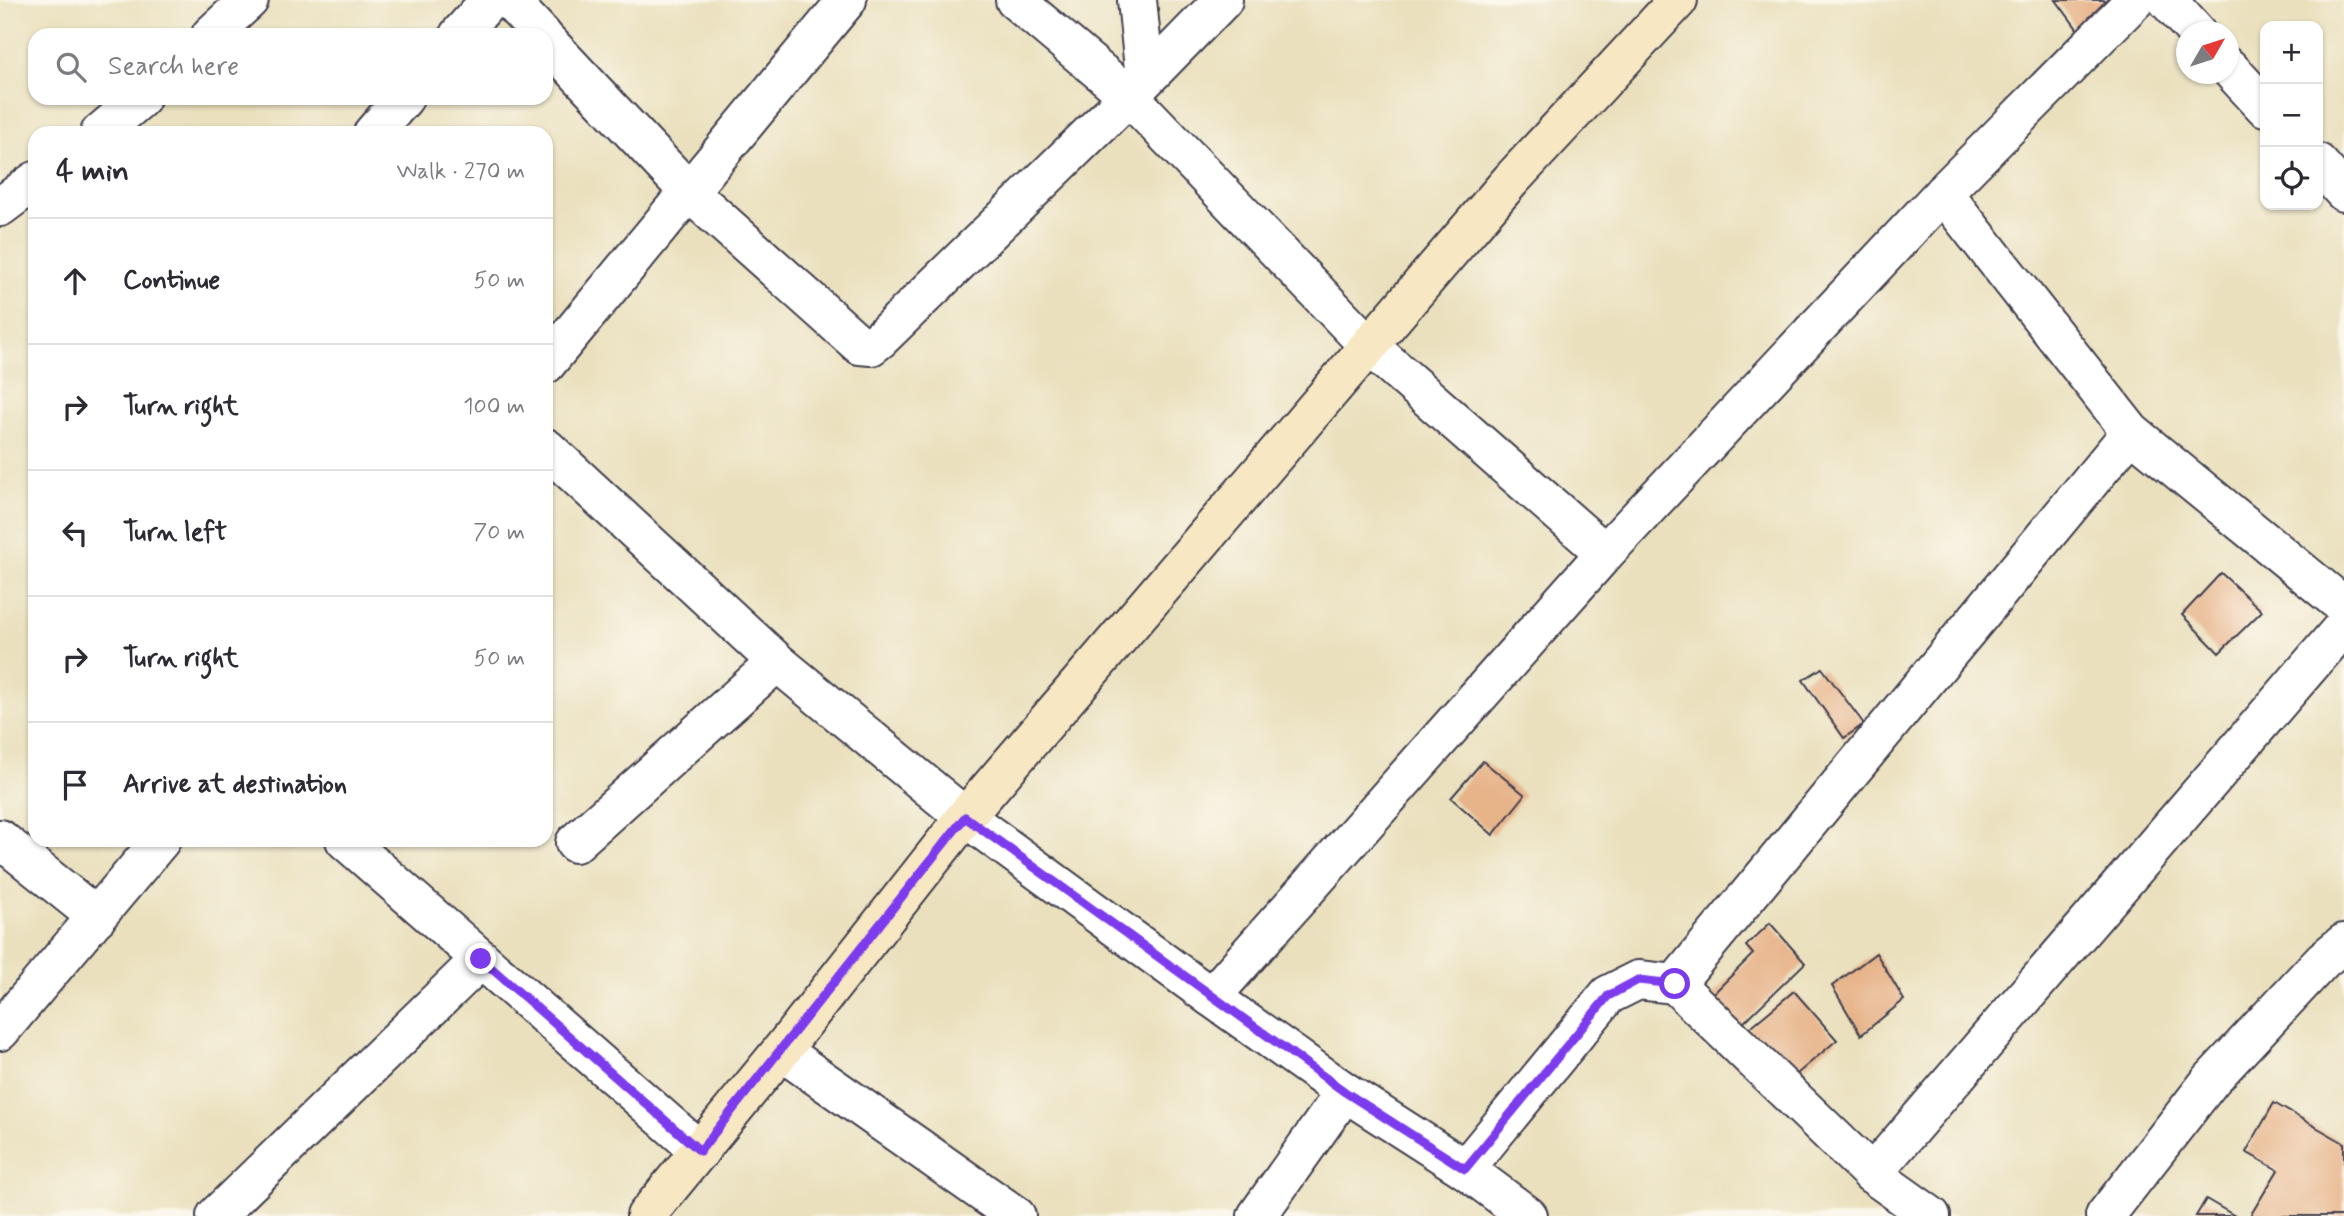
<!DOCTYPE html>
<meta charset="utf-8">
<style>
body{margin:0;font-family:Mynerve,sans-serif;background:#f7f7f7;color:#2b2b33}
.controls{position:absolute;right:21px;top:21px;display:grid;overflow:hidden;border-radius:14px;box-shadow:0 2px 5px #0004}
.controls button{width:63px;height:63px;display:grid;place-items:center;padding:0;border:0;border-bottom:2px solid #e1e1e2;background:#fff;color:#2b2b33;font:35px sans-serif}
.compass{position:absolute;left:2176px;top:21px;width:63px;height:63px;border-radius:50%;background:#fff;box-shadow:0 2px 5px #0004;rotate:51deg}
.stop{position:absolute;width:21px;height:21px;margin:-16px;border:5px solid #7c3aed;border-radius:50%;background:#fff}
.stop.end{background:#7c3aed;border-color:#fff;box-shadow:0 2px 7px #0008}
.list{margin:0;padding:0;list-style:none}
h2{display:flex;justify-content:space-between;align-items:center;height:91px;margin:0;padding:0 28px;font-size:30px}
h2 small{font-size:23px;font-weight:400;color:#7c7c81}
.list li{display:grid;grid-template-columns:46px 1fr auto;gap:21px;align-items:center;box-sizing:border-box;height:126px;padding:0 28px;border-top:2px solid #e1e1e2}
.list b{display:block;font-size:26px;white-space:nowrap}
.list em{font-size:23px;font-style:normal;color:#7c7c81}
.icon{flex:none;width:38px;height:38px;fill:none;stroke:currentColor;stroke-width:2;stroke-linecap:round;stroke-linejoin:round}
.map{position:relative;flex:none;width:2344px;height:1216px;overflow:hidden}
.search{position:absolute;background:#fff;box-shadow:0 2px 5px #0004;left:28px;top:28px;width:525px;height:77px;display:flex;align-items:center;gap:18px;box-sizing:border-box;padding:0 24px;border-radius:21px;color:#7c7c81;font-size:26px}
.panel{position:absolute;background:#fff;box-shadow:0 2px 5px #0004;left:28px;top:126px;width:525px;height:721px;border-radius:21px}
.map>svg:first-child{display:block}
.building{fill:#e7b389}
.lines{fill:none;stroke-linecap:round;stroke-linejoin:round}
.minor-casing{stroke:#403e4e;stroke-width:42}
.secondary-casing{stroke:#403e4e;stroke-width:42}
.minor{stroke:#fff;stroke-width:38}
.secondary{stroke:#f7e8c3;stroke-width:38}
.route{stroke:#7c3aed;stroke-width:9}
</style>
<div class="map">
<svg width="2344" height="1216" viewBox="0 0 2344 1216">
<rect width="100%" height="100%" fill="#fbf7ec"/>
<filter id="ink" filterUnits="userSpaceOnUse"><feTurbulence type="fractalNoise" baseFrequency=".0143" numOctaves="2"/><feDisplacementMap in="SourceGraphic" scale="14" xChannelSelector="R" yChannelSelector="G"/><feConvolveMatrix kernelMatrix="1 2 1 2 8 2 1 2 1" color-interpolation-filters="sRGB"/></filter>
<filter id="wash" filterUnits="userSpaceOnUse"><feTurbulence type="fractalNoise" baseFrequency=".00686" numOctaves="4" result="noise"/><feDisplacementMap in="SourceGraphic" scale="28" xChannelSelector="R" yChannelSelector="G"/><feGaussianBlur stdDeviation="1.57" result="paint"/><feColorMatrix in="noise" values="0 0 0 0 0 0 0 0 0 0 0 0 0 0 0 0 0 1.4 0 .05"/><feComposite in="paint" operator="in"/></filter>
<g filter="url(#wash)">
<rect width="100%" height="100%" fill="#eae0bd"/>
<g id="blocks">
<g class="building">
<polygon points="2056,0 2103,0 2108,7 2078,30"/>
<polygon points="2221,573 2262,611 2219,653 2182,615"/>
<polygon points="1822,668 1864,724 1844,738 1803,680"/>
<polygon points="1483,761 1525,795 1493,835 1451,798"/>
<polygon points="1770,923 1805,963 1740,1026 1710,997 1753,954 1746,946"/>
<polygon points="1876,953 1904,1000 1861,1035 1832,986"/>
<polygon points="1794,991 1837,1040 1791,1079 1741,1035"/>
<polygon points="2274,1103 2344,1143 2344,1216 2250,1216 2278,1170 2246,1152"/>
<polygon points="2206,1199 2235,1216 2196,1216"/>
</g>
</g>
</g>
<g filter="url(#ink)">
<use href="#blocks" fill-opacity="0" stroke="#403e4e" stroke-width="2"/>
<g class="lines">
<g class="minor-casing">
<g id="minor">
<polyline points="509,0 542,35"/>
<polyline points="1137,0 1145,79"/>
<polyline points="1223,0 1129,96 1369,346 1605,553"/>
<polyline points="2167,0 2196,32"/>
<polyline points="211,35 249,0"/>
<polyline points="459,35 490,0"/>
<polyline points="546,40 689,192 860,345 871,346 880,339 1129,96 1015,0"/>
<polyline points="2228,67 2265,107"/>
<polyline points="100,133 141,98"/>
<polyline points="373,133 404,98"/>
<polyline points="2318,163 2344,192"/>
<polyline points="1943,193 2131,432 2344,606"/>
<polyline points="0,207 35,181"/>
<polyline points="546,364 847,0"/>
<polyline points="2131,432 1675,984 1872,1174 2344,626"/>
<polyline points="546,448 777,662 965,817 1211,997 1345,1092 1465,1169 1528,1216"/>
<polyline points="0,839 97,917"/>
<polyline points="345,840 700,1151"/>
<polyline points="575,843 777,662"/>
<polyline points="1211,997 1605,553 1943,193 2135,0"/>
<polyline points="0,1031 161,840"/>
<polyline points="781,1051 1016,1216"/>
<polyline points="1465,1169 1608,995 1638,980 1675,984"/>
<polyline points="1872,1174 1931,1216"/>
<polyline points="216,1216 481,959"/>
<polyline points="1257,1216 1345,1092"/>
<polyline points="2105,1216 2211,1080 2323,960 2344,943"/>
</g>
</g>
<g class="secondary-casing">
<polyline id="secondary" points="646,1216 781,1051 965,817 1511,180 1678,0"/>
</g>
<use href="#minor" class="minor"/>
<use href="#secondary" class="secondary"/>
</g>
</g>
<g class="lines" filter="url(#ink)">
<polyline class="route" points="481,959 700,1151 965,817 1345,1092 1465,1169 1608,996 1638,980 1675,984"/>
</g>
</svg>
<div class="controls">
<button>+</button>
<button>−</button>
<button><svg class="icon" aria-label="locate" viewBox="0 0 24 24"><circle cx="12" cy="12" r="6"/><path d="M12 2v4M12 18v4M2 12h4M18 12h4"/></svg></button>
</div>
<svg class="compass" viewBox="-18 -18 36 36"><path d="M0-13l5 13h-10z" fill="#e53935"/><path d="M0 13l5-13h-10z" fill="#7c7c81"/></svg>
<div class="stop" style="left:1675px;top:984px"></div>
<div class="stop end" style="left:481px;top:959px"></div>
<div class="search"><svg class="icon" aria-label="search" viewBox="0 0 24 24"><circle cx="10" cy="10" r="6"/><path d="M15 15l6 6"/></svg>Search here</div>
<section class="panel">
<h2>4 min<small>Walk · 270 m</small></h2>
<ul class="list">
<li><svg class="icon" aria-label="ahead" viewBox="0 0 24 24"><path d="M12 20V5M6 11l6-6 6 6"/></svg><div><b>Continue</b></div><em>50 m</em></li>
<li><svg class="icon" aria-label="right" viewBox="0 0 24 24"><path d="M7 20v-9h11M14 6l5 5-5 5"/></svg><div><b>Turn right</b></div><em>100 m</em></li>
<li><svg class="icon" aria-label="left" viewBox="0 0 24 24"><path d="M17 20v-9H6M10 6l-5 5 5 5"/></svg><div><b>Turn left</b></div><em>70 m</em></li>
<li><svg class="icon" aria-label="right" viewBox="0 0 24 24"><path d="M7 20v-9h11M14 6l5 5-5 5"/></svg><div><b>Turn right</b></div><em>50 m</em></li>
<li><svg class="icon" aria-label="arrive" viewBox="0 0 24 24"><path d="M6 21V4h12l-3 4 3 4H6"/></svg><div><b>Arrive at destination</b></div></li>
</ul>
</section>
</div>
